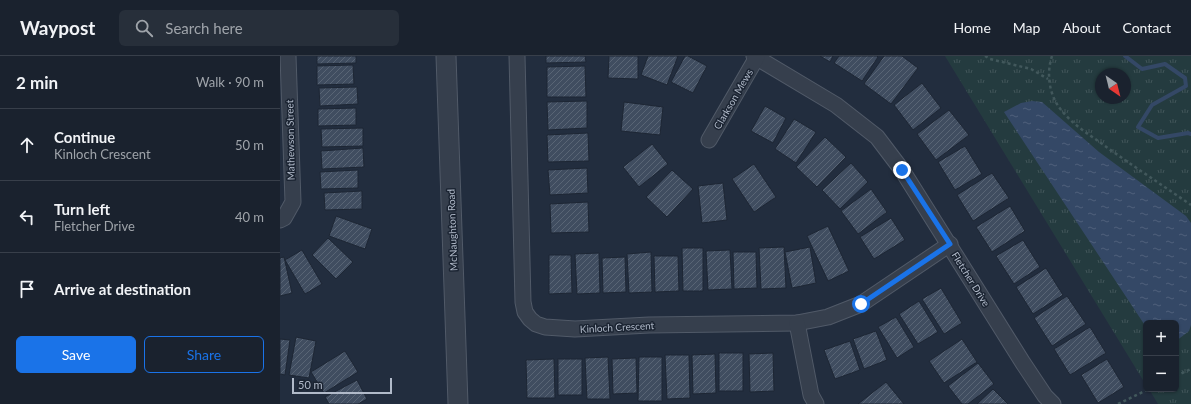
<!DOCTYPE html>
<meta charset="utf-8">
<style>
body{margin:0;font-family:Lato,sans-serif;background:#272f3a;color:#f1f3f6}
.controls{position:absolute;right:12px;bottom:12px;display:grid;overflow:hidden;border-radius:6px;box-shadow:0 1px 3px #0004}
.controls button{width:36px;height:36px;display:grid;place-items:center;padding:0;border:0;border-bottom:1px solid #383f4a;background:#1a222e;color:#f1f3f6;font:20px sans-serif}
.compass{position:absolute;left:815px;top:12px;width:36px;height:36px;border-radius:50%;background:#1a222e;box-shadow:0 1px 3px #0004;rotate:145deg}
.scale{position:absolute;left:12px;bottom:10px;width:100px;box-sizing:border-box;padding-left:4px;border:2px solid #b1bac9;border-top:0;font-size:11px;line-height:14px;white-space:nowrap;color:#b1bac9;-webkit-text-stroke:3px #1b2432;paint-order:stroke}
.stop{position:absolute;width:12px;height:12px;margin:-9px;border:3px solid #1a73e8;border-radius:50%;background:#fff}
.stop.end{background:#1a73e8;border-color:#fff;box-shadow:0 1px 4px #0008}
.list{margin:0;padding:0;list-style:none}
h2{display:flex;justify-content:space-between;align-items:center;height:52px;margin:0;padding:0 16px;font-size:17px}
h2 small{font-size:13px;font-weight:400;color:#9fa4aa}
.list li{display:grid;grid-template-columns:26px 1fr auto;gap:12px;align-items:center;box-sizing:border-box;height:72px;padding:0 16px;border-top:1px solid #383f4a}
.list b{display:block;font-size:15px;white-space:nowrap}
.list p{margin:0;font-size:13px;white-space:nowrap;color:#9fa4aa}
.list em{font-size:13px;font-style:normal;color:#9fa4aa}
.actions{display:flex;gap:8px;padding:12px 16px}
.actions a{flex:1;padding:9px 0;border:1px solid #1a73e8;border-radius:6px;text-align:center;font-size:14px;color:#1a73e8}
.actions .main{background:#1a73e8;color:#fff}
.icon{flex:none;width:22px;height:22px;fill:none;stroke:currentColor;stroke-width:2;stroke-linecap:round;stroke-linejoin:round}
.map{position:relative;flex:none;width:911px;height:348px;overflow:hidden}
header{display:flex;align-items:center;gap:24px;box-sizing:border-box;height:56px;padding:0 20px;background:#1a222e;border-bottom:1px solid #383f4a}
header strong{font-size:19px}
nav{display:flex;gap:22px;margin-inline-start:auto;font-size:14px}
.search{width:280px;height:36px;background:#272f3a;display:flex;align-items:center;gap:10px;box-sizing:border-box;padding:0 14px;border-radius:6px;color:#9fa4aa;font-size:15px}
main{display:flex}
aside{flex:1;background:#1a222e}
.map>svg:first-child{display:block}
.park{fill:url(#park-tufts);fill-rule:evenodd}
.water{fill:url(#water-ripples)}
.lines{fill:none;stroke-linecap:round;stroke-linejoin:round}
.stream{stroke:#344866;stroke-width:4}
.building{fill:url(#building-hatch);stroke:#1d2634}
.minor-casing{stroke:#515a68;stroke-width:17}
.tertiary-casing{stroke:#515a68;stroke-width:21}
.path{stroke:#42585c;stroke-width:2.5;stroke-dasharray:3 3;stroke-linecap:butt}
.minor{stroke:#363f4d;stroke-width:15}
.tertiary{stroke:#363f4d;stroke-width:19}
.route{stroke:#1a73e8;stroke-width:5}
.labels{text-anchor:middle;stroke-width:3;stroke-linejoin:round;paint-order:stroke}
.street-label{font-size:10px;fill:#b1bac9;stroke:#1b2432}
</style>
<header>
<strong>Waypost</strong>
<div class="search"><svg class="icon" aria-label="search" viewBox="0 0 24 24"><circle cx="10" cy="10" r="6"/><path d="M15 15l6 6"/></svg>Search here</div>
<nav><a>Home</a><a>Map</a><a>About</a><a>Contact</a></nav>
</header>
<main>
<aside>
<h2>2 min<small>Walk · 90 m</small></h2>
<ul class="list">
<li><svg class="icon" aria-label="ahead" viewBox="0 0 24 24"><path d="M12 20V5M6 11l6-6 6 6"/></svg><div><b>Continue</b><p>Kinloch Crescent</p></div><em>50 m</em></li>
<li><svg class="icon" aria-label="left" viewBox="0 0 24 24"><path d="M17 20v-9H6M10 6l-5 5 5 5"/></svg><div><b>Turn left</b><p>Fletcher Drive</p></div><em>40 m</em></li>
<li><svg class="icon" aria-label="arrive" viewBox="0 0 24 24"><path d="M6 21V4h12l-3 4 3 4H6"/></svg><div><b>Arrive at destination</b></div></li>
</ul>
<div class="actions"><a class="main">Save</a><a>Share</a></div>
</aside>
<div class="map">
<svg width="911" height="348" viewBox="0 0 911 348">
<defs>
<pattern id="park-tufts" width="24" height="20" patternUnits="userSpaceOnUse"><rect width="24" height="20" fill="#243b3f"/><path d="M3 7l-1-3M5 7V3M7 7l1-3M15 17l-1-3M17 17v-4M19 17l1-3" fill="none" stroke="#415559"/></pattern>
<pattern id="water-ripples" width="26" height="14" patternUnits="userSpaceOnUse"><rect width="26" height="14" fill="#344866"/><path d="M2 4q2-2 4 0t4 0M15 11q2-2 4 0t4 0" fill="none" stroke="#4f607b"/></pattern>
<pattern id="building-hatch" width="6" height="6" patternUnits="userSpaceOnUse"><rect width="6" height="6" fill="#404d60"/><path d="M-1 1l2-2M0 6l6-6M5 7l2-2" fill="none" stroke="#596575"/></pattern>
</defs>
<rect width="100%" height="100%" fill="#222d3e"/>
<path class="park" d="M665 0H911V348H878L869 333H896V267H866V329ZM821 18H845V42H821Z"/>
<polygon class="water" points="752,45 762,46 819,96 906,160 911,167 911,269 909,275 896,285 896,267 866,267 866,271 724,56 741,47"/>
<g class="lines">
<polyline class="stream" points="845,0 862,13 885,8 905,22 906,30 872,49 858,71 878,82 908,77 911,78"/>
</g>
<g class="building">
<polygon points="37,0 76,0 76,7 37,8"/>
<polygon points="266,0 305,0 306,6 266,7"/>
<polygon points="329,0 358,0 358,23 328,22"/>
<polygon points="368,0 398,0 387,29 361,19"/>
<polygon points="405,0 408,0 427,10 413,37 391,26"/>
<polygon points="540,0 553,0 550,6"/>
<polygon points="559,0 597,0 598,1 582,25 554,7"/>
<polygon points="604,0 622,0 638,12 611,48 584,28"/>
<polygon points="73,9 74,28 37,29 37,10"/>
<polygon points="305,10 306,41 267,41 267,11"/>
<polygon points="642,27 661,52 633,74 614,49"/>
<polygon points="77,31 78,48 40,50 39,32"/>
<polygon points="307,45 307,72 268,74 267,46"/>
<polygon points="344,46 383,51 380,79 341,75"/>
<polygon points="485,50 506,62 493,87 471,75"/>
<polygon points="76,52 76,69 38,70 38,53"/>
<polygon points="669,54 689,79 656,104 637,78"/>
<polygon points="514,63 536,76 516,107 495,93"/>
<polygon points="83,72 83,90 42,91 41,73"/>
<polygon points="308,77 309,105 268,106 267,79"/>
<polygon points="545,81 566,101 537,131 516,111"/>
<polygon points="372,88 388,108 359,131 343,111"/>
<polygon points="685,90 702,118 675,134 658,106"/>
<polygon points="83,92 84,111 42,113 41,95"/>
<polygon points="571,107 588,126 560,153 542,134"/>
<polygon points="474,108 496,141 474,156 452,123"/>
<polygon points="307,112 308,137 270,139 268,114"/>
<polygon points="78,114 78,132 41,133 40,116"/>
<polygon points="392,114 413,133 387,161 366,141"/>
<polygon points="712,117 729,142 693,165 677,139"/>
<polygon points="443,127 447,164 422,167 418,130"/>
<polygon points="591,133 607,156 578,178 561,155"/>
<polygon points="82,135 82,153 45,154 44,137"/>
<polygon points="308,146 309,176 271,177 270,148"/>
<polygon points="730,150 745,175 712,196 696,171"/>
<polygon points="56,160 92,173 85,193 49,180"/>
<polygon points="611,162 625,184 594,203 580,181"/>
<polygon points="548,170 569,215 548,225 527,180"/>
<polygon points="48,182 73,206 56,223 32,199"/>
<polygon points="743,184 760,211 734,228 716,200"/>
<polygon points="504,191 506,232 481,233 479,192"/>
<polygon points="530,191 536,227 512,232 505,196"/>
<polygon points="402,192 423,192 423,235 403,235"/>
<polygon points="22,194 42,228 25,238 5,204"/>
<polygon points="450,194 452,233 428,234 426,195"/>
<polygon points="371,196 372,236 349,237 347,198"/>
<polygon points="453,196 476,196 477,232 454,233"/>
<polygon points="319,197 320,237 297,238 295,198"/>
<polygon points="269,199 291,199 292,237 269,238"/>
<polygon points="374,200 398,200 399,235 375,236"/>
<polygon points="4,201 12,237 0,240 0,202"/>
<polygon points="345,201 346,236 323,237 322,202"/>
<polygon points="766,212 783,239 753,258 736,231"/>
<polygon points="661,232 682,267 664,278 642,243"/>
<polygon points="787,240 806,268 772,290 754,262"/>
<polygon points="639,245 658,276 638,288 619,258"/>
<polygon points="616,261 634,291 617,302 598,271"/>
<polygon points="810,271 826,297 790,319 774,293"/>
<polygon points="596,275 607,304 584,313 573,283"/>
<polygon points="16,281 36,285 29,322 9,319"/>
<polygon points="0,283 10,284 5,319 0,318"/>
<polygon points="682,283 697,306 664,327 649,305"/>
<polygon points="570,285 580,314 555,323 544,294"/>
<polygon points="65,295 78,316 44,337 31,316"/>
<rect x="439" y="297" width="24" height="38"/>
<polygon points="493,297 494,335 470,336 469,298"/>
<polygon points="435,298 436,337 413,338 412,299"/>
<polygon points="385,299 409,299 410,342 387,343"/>
<polygon points="328,301 330,343 307,343 305,302"/>
<polygon points="359,301 382,301 382,345 358,345"/>
<polygon points="356,302 357,337 333,338 332,303"/>
<polygon points="274,303 275,342 247,342 246,304"/>
<rect x="278" y="303" width="24" height="36"/>
<polygon points="827,303 844,331 818,347 801,319"/>
<polygon points="698,307 714,328 688,348 682,348 668,330"/>
<polygon points="77,324 87,343 78,348 49,348 45,341"/>
<polygon points="606,326 624,348 578,348"/>
<polygon points="713,333 728,348 697,348"/>
</g>
<g class="lines">
<g class="minor-casing">
<g id="minor">
<polyline points="237,0 243,246 245,256 250,263 256,268 265,271 295,273 369,269 517,267 548,261 581,248 670,188"/>
<polyline points="474,0 556,49 597,81 622,114 743,307 765,340 773,348"/>
<polyline points="429,84 477,1"/>
<polyline points="0,164 4,162 13,146 8,0"/>
<polyline points="517,267 531,339 536,348"/>
</g>
</g>
<g class="tertiary-casing">
<polyline id="tertiary" points="166,0 178,348"/>
</g>
<g class="path">
<polyline points="705,0 710,3 751,13 768,23"/>
<path d="M772 0C766 18 769 40 782 55 793 69 810 79 825 90 853 110 882 129 911 149"/>
<polyline points="896,320 911,313"/>
<polyline points="838,348 869,333"/>
</g>
<use href="#minor" class="minor"/>
<use href="#tertiary" class="tertiary"/>
</g>
<g class="lines">
<polyline class="route" points="581,248 670,188 622,114"/>
</g>
<g class="labels">
<g class="street-label">
<text transform="translate(453 43) rotate(-60)" y="4">Clarkson Mews</text>
<text transform="translate(10 84) rotate(-91)" y="4">Mathewson Street</text>
<text transform="translate(172 174) rotate(-92)" y="4">McNaughton Road</text>
<text transform="translate(691 223) rotate(58)" y="4">Fletcher Drive</text>
<text transform="translate(337 271) rotate(-3)" y="4">Kinloch Crescent</text>
</g>
</g>
</svg>
<div class="controls">
<button>+</button>
<button>−</button>
</div>
<svg class="compass" viewBox="-18 -18 36 36"><path d="M0-13l5 13h-10z" fill="#e53935"/><path d="M0 13l5-13h-10z" fill="#9fa4aa"/></svg>
<div class="scale">50 m</div>
<div class="stop" style="left:581px;top:248px"></div>
<div class="stop end" style="left:622px;top:114px"></div>
</div>
</main>
